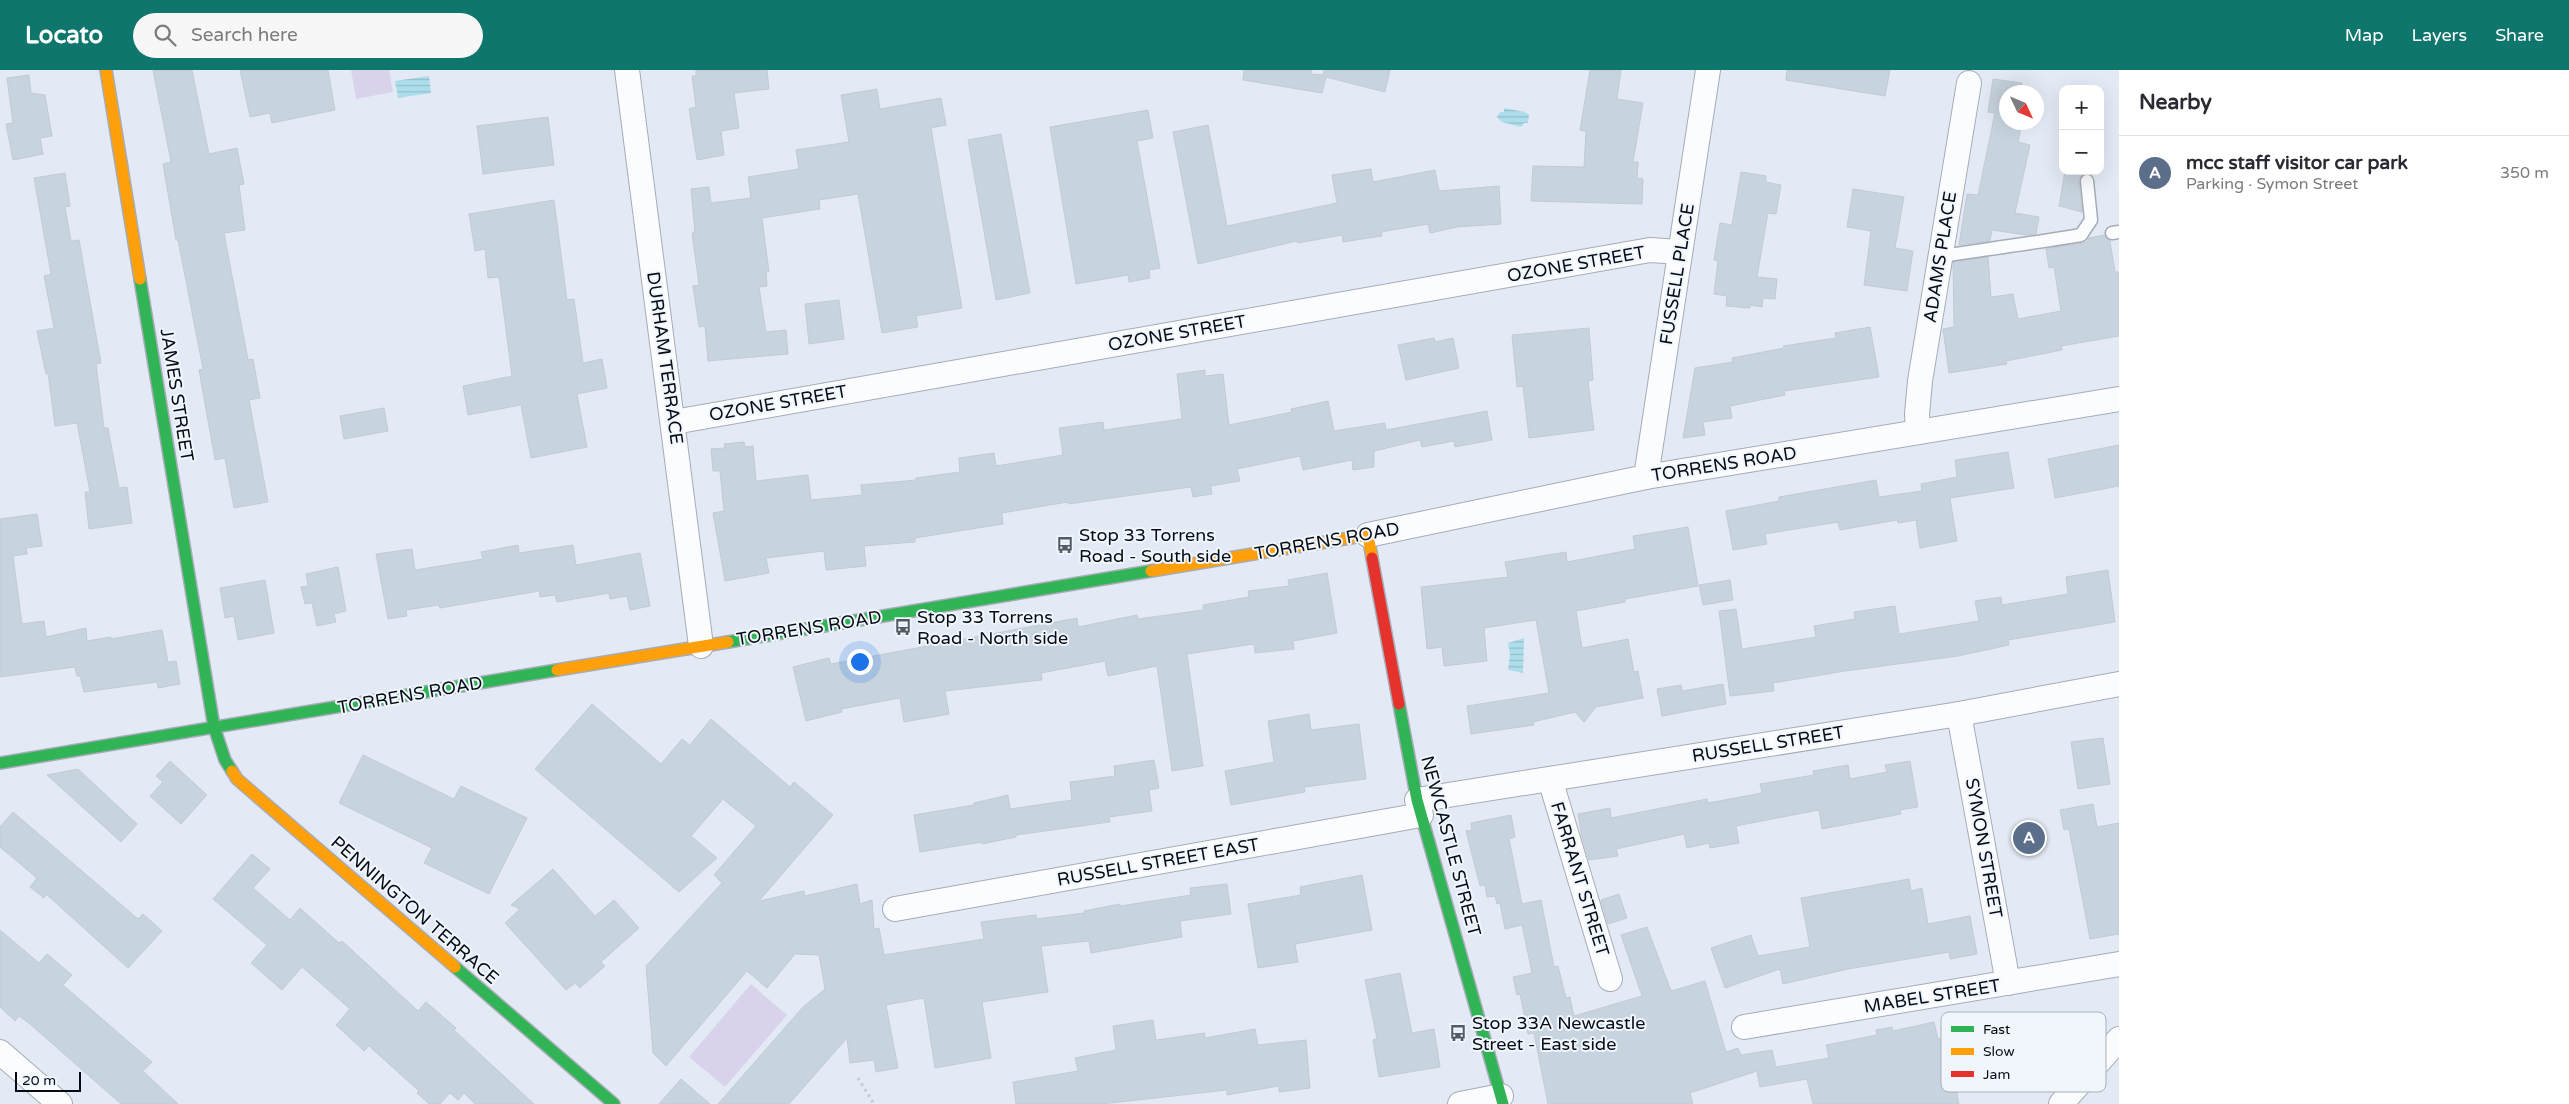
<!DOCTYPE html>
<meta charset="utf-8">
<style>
body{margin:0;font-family:"Varela Round",sans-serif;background:#f7f7f7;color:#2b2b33}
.controls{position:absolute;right:15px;top:15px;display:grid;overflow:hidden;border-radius:10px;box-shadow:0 5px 20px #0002}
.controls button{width:45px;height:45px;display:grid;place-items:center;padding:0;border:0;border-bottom:1px solid #e1e1e2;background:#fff;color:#2b2b33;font:25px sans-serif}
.compass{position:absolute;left:1999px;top:15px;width:45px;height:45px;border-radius:50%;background:#fff;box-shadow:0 5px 20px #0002;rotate:134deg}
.scale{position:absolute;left:15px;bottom:12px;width:66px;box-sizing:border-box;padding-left:5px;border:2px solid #060c16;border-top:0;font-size:14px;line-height:18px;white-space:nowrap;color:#060c16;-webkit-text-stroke:4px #f1f6fc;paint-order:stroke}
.you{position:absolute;left:859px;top:591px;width:18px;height:18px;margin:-12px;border:4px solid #fff;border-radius:50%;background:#1a73e8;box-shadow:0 0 0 8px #1a73e833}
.badge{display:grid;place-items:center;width:32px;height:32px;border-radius:50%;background:#0f766e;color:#fff;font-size:16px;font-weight:700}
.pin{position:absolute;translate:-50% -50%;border:2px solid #fff;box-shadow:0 1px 5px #0006}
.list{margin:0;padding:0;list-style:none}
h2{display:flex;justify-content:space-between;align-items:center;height:65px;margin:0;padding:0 20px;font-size:21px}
h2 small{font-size:16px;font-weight:400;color:#7c7c81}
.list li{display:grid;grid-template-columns:32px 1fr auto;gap:15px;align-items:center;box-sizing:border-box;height:75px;padding:0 20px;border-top:1px solid #e1e1e2}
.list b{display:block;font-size:19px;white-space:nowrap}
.list p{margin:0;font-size:16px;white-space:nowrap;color:#7c7c81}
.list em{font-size:16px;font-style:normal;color:#7c7c81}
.icon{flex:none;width:28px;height:28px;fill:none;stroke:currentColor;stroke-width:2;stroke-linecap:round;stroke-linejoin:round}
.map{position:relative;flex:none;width:2119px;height:1034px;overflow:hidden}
header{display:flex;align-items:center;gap:30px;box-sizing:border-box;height:70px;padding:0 25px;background:#0f766e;color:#fff}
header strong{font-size:24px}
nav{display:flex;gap:28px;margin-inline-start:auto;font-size:18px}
.search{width:350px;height:45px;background:#f7f7f7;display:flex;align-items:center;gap:12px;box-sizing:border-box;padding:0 18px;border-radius:28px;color:#7c7c81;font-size:19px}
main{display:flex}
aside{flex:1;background:#fff}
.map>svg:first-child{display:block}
.green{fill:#d8d3eb}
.water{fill:url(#water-rules)}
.building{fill:#c7d3de;stroke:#c2cbd4}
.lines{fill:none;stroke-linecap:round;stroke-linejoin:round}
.lane-casing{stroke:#a6acb6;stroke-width:15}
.street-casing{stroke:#a6acb6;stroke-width:26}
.fast-casing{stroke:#a6acb6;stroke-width:14}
.slow-casing{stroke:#a6acb6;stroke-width:14}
.jam-casing{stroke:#a6acb6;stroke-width:14}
.path{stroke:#c7cacd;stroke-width:3;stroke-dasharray:2.5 4;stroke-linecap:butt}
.lane{stroke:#fbfcfe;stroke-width:12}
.street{stroke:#fbfcfe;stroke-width:24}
.fast{stroke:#30b455;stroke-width:11}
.slow{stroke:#ff9f0a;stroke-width:11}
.jam{stroke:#e5322d;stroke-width:11}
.labels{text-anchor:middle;stroke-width:4;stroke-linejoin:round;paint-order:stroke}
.street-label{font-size:18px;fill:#060c16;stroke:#f1f6fc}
.poi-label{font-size:18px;fill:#060c16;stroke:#f1f6fc;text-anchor:start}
.key{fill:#f1f6fc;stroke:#aab0b7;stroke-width:1}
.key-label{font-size:14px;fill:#060c16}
</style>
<header>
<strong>Locato</strong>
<div class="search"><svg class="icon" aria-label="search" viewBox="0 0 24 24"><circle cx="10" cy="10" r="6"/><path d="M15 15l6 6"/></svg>Search here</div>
<nav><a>Map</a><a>Layers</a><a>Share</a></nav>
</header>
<main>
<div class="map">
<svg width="2119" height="1034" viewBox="0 0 2119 1034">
<defs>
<pattern id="water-rules" width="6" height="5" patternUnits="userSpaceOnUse" patternTransform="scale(1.25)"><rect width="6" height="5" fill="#addeeb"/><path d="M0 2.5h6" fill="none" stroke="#93bdc9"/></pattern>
</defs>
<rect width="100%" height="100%" fill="#e4eaf5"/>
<g class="green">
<polygon points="351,0 389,0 393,22 356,29"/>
<polygon points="751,914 787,945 725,1017 689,987"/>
</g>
<g class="water">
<polygon points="429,6 431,23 398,28 395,11"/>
<polygon points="1504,38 1525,42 1529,45 1528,53 1524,53 1521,57 1502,52 1497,47 1500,42 1504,42"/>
<polygon points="1524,568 1523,603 1508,600 1510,585 1508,573"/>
</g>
<g class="building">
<polygon points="153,0 192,0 209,84 237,78 244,114 239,115 245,160 224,163 248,290 253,289 260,328 249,330 268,432 234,438 225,388 215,390 199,300 203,299 178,170 176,170 163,94 171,92"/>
<polygon points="240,0 328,0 335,40 272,53 270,43 250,47"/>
<polygon points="696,0 767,0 769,19 734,23 739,58 721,61 724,85 697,90 689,39 696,37 692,6 696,6"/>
<polygon points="1244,0 1312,0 1311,4 1323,5 1324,0 1390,0 1385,22 1326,7 1322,23 1243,10"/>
<polygon points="1590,0 1621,0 1617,29 1643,33 1633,92 1638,92 1637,108 1643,109 1642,134 1531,131 1533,96 1584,97 1586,61 1580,60"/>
<polygon points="1787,0 1890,0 1885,26 1786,10"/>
<polygon points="29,5 31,23 45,25 52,66 40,68 43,84 13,90 6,54 13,53 7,8"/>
<polygon points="1993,9 2022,13 2021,22 2006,22 2006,52 2022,52 2018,72 2030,75 2015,143 2039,147 2036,164 2026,165 1992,160 1990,171 1959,175 1967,124 1978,125 1995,43 1988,42"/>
<polygon points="877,19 880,39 941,28 946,55 931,58 962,238 916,246 918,257 882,263 858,124 819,130 820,139 762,148 769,202 766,202 767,216 759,217 766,262 786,260 788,284 708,291 705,256 699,257 693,216 699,215 692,163 695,163 691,119 709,117 711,133 751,128 748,107 799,99 796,80 849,72 841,25"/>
<polygon points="1148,40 1153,68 1137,71 1160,198 1149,200 1150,208 1129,212 1128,205 1076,214 1050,57"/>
<polygon points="548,47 554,95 483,104 477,56"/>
<polygon points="1208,55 1227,156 1337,133 1332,105 1371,99 1373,112 1435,100 1439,121 1499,116 1501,154 1457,157 1430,163 1428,154 1381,162 1382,166 1343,172 1342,165 1298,173 1297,171 1198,194 1173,62"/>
<polygon points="1001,64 1030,223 996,230 968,70"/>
<polygon points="2065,101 2085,101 2079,111 2082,142 2059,136"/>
<polygon points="1741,102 1766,106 1766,112 1781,115 1776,144 1768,143 1757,207 1777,209 1775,229 1763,228 1762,237 1750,235 1750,238 1726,236 1727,226 1714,224 1718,191 1714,190 1720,153 1732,155"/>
<polygon points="65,103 70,136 65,137 71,171 79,170 101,293 96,294 104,358 108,358 119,418 127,417 132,453 89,459 85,422 90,422 77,353 55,356 48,303 46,304 37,261 54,258 44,206 51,204 34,108"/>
<polygon points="1853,119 1904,127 1895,178 1913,181 1907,221 1864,215 1871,161 1847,157"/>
<polygon points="554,130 567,230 574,229 583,293 602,289 607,318 577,324 587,377 531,388 521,335 468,345 463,316 512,306 499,207 488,208 485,179 475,181 469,144"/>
<polygon points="2104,165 2110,171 2115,202 2119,202 2119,266 2061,276 2062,280 2006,291 2007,294 1949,303 1943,259 1954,257 1953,192 1988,187 1991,227 2013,224 2018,249 2061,241 2054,197 2049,198 2046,179 2082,173 2087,172 2089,168"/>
<polygon points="839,230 844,269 809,274 805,234"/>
<polygon points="1870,257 1879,307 1784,321 1785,325 1730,336 1732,348 1703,352 1705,365 1683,368 1695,298 1733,292 1732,288 1784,278 1783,276 1836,268 1835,263"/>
<polygon points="1589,258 1593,310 1588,311 1594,360 1529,368 1523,316 1517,317 1512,265"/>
<polygon points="1434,268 1435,272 1453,268 1459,298 1406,310 1398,275"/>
<polygon points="1205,300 1205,306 1223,304 1229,355 1292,342 1291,339 1328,331 1334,361 1385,353 1386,360 1487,341 1492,370 1455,377 1454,371 1422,377 1420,370 1374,381 1374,397 1353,400 1352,390 1303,400 1300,386 1237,399 1240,411 1211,416 1212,424 1193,427 1191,417 1068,434 1068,432 1002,443 1003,454 915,468 915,472 864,476 866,496 826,500 824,481 766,488 769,503 725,511 713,443 724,441 720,401 713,401 711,379 725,378 724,374 744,372 745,377 753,376 756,411 808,405 811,430 862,425 861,415 916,410 916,408 960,402 959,388 994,383 996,396 1063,385 1059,358 1103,352 1104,360 1182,349 1177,304"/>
<polygon points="384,338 388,361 344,369 340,346"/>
<polygon points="2119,375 2119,416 2055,428 2048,389"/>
<polygon points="2008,382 2014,418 1950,428 1957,471 1920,478 1916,450 1898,453 1897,450 1840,460 1838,452 1765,464 1767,474 1733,480 1726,441 1779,431 1779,427 1876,410 1879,427 1922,421 1921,414 1957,407 1955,390"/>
<polygon points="37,444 42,476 26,478 27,484 13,486 22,554 44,551 46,567 86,558 87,571 111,567 111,569 162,560 168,592 176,591 180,614 158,618 157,612 84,622 80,606 77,606 75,597 0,607 0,449"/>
<polygon points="1688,457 1698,516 1625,529 1625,532 1576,541 1582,578 1628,569 1634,602 1638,601 1643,628 1596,637 1584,652 1575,642 1533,652 1534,655 1471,664 1467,636 1549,623 1536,550 1484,558 1487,591 1444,596 1442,577 1427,579 1421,517 1508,507 1505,492 1566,482 1567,492 1635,479 1633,466"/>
<polygon points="518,475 519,483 573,475 576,495 640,483 650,536 630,540 627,526 610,529 609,523 557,532 555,525 540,527 539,521 440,538 439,535 406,540 407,546 388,549 376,484 412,479 415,500 483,489 481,482"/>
<polygon points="338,497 346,541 334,544 336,552 317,556 312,533 305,534 301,517 308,516 306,504"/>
<polygon points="2108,500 2115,552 2008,570 2009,575 1958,586 1845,601 1773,613 1774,621 1730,626 1719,541 1736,539 1742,579 1816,567 1814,556 1855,549 1854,542 1895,536 1899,564 1979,551 1975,531 2001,527 2002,535 2068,524 2066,507"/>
<polygon points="1327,503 1337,563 1293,571 1294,579 1255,583 1254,574 1187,584 1203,696 1172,701 1157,596 1108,606 1105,591 1041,603 1042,610 945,621 949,644 904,652 900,628 841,639 842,642 806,651 793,597 829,588 831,594 1077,548 1078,557 1137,545 1138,549 1203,540 1203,535 1249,527 1248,521 1289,516 1288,510"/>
<polygon points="265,510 274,563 238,570 234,546 225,548 220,518"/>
<polygon points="1730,510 1733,530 1703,535 1699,515"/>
<polygon points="1723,614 1726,634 1662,646 1657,619 1681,615 1682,621"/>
<polygon points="592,634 661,694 682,669 690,675 711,649 790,717 794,712 833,745 759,831 804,821 805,826 857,814 860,834 872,830 874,859 879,858 884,885 984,869 981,852 1036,845 1037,849 1084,843 1084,841 1120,834 1120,836 1191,825 1190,818 1227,814 1231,844 1180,851 1182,867 1091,883 1089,871 1041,876 1048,922 982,932 991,988 935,998 924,928 886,935 898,998 876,1002 874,990 850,993 847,968 789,1034 718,1034 803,937 825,919 819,885 795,884 767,918 747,901 666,996 653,983 646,896 722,813 714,805 756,756 723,729 691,766 717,788 679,822 535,699"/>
<polygon points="1309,644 1311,660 1359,654 1366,709 1304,717 1305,722 1231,735 1225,701 1274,692 1268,651"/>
<polygon points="2103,668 2110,714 2078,719 2071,672"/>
<polygon points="363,685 454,729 461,716 527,748 489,824 424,793 432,778 339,733"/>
<polygon points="1154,690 1159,718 1149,720 1152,741 1109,747 1110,752 1016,765 1016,767 982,774 982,772 920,782 914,745 974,735 974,733 1008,725 1010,739 1072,730 1070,712 1115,706 1114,696"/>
<polygon points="170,691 207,725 181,754 150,726 163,712 156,706"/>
<polygon points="1910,691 1918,737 1900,740 1901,744 1822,759 1819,740 1736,756 1739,773 1710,778 1709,773 1687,778 1684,764 1616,779 1618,786 1589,790 1582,767 1578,744 1610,738 1611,748 1707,729 1708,733 1762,723 1760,714 1814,705 1813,701 1848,695 1850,709 1887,702 1885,695"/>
<polygon points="78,699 137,754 121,772 47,705"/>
<polygon points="2093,734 2097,757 2119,753 2119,864 2090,869 2069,759 2064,760 2060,740"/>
<polygon points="13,742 138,849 143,844 162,861 128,898 46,824 44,828 30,817 37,808 0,777 0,757"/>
<polygon points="1511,745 1515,767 1509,769 1522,834 1541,830 1554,897 1558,896 1566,928 1570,927 1574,946 1642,926 1621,865 1647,857 1671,921 1705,911 1726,982 1738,978 1741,985 1772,980 1776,997 1829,988 1826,975 1877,965 1876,960 1892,957 1893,961 1934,952 1938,969 1946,967 1959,1034 1813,1034 1807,1009 1760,1017 1757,1001 1690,1023 1693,1034 1548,1034 1534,963 1528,964 1520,924 1517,925 1513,907 1532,903 1522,855 1505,859 1500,833 1497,834 1495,826 1487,827 1485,815 1480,816 1466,761 1472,760 1471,753"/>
<polygon points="252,784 270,799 253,818 290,850 300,838 339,873 342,871 418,941 426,932 456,958 454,960 534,1034 475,1034 464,1023 458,1030 450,1023 440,1034 429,1034 417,1023 419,1021 369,976 364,981 336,955 350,939 302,897 282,920 251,893 267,875 213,829"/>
<polygon points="553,799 595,846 614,830 639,858 601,892 605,896 580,918 575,913 566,920 505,853 520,839 511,835"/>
<polygon points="1362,805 1372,860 1295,874 1298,892 1258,898 1248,834 1301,825 1300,817"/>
<polygon points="1909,809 1911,821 1922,818 1928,854 1970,846 1977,884 1950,889 1949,882 1848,899 1783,914 1780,899 1725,918 1711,878 1751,865 1758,886 1810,877 1801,828"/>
<polygon points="1619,824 1627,848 1608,854 1601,830"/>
<polygon points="0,860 39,893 47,884 72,905 63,915 152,992 143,1001 178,1034 121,1034 30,954 19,946 15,951 0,937"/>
<polygon points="1400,903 1412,963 1434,959 1440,997 1379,1007 1373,970 1377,969 1365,910"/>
<polygon points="1153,950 1156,970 1205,963 1205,968 1255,959 1258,975 1306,970 1310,1018 1279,1022 1279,1016 1227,1025 1227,1020 1102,1034 1016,1034 1013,1012 1078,1001 1075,988 1116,980 1113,956"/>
<polygon points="681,1009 710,1034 659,1034"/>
</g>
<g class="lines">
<g class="lane-casing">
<g id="lane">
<polyline points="2112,163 2119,162"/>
<path d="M1941 186C1988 179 2034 173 2081 165L2091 150 2087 111"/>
</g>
</g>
<g class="street-casing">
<g id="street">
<polyline points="627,0 701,576"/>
<polyline points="674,352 1650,180 1680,182"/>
<polyline points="1918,362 1917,344 1920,311 1969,13"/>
<polyline points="1646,407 1708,0"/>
<polyline points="1368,465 1646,407 2119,329"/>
<polyline points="1959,644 2008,913"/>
<polyline points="1550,709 1610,909"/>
<polyline points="1417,730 1959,644 2119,614"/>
<polyline points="895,839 1421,745"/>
<polyline points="1744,957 2119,894"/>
<polyline points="0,982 60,1034"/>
<polyline points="1460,1034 1501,1026"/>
<polyline points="2061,1034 2119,969"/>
</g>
</g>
<g class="fast-casing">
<g id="fast">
<polyline points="140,209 214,657 225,690 232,701"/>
<polyline points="728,572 1151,501"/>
<polyline points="1399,634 1417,730 1503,1034"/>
<polyline points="0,693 557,600"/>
<polyline points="455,897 614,1034"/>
</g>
</g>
<g class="slow-casing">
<g id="slow">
<polyline points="106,0 140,209"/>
<polyline points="1151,501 1368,465 1372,488"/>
<polyline points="557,600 728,572"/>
<polyline points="232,701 237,709 455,897"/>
</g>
</g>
<g class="jam-casing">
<polyline id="jam" points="1372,488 1399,634"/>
</g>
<polyline class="path" points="858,1008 874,1034"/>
<use href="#lane" class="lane"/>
<use href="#street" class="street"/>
<use href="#fast" class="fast"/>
<use href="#slow" class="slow"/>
<use href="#jam" class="jam"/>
</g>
<defs>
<g id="bus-bare" transform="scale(1.35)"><path d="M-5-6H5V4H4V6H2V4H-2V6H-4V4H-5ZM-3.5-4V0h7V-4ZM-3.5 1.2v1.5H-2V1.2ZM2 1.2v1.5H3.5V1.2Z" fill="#545a64" stroke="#f1f6fc" stroke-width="2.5" paint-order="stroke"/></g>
</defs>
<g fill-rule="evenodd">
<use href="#bus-bare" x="1065" y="475"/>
<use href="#bus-bare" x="903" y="557"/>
<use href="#bus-bare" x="1458" y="963"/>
</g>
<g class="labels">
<g class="street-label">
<text transform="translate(1940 187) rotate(-81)" y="6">ADAMS PLACE</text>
<text transform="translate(1576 194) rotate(-10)" y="6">OZONE STREET</text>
<text transform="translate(1677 204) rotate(-81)" y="6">FUSSELL PLACE</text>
<text transform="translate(1177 263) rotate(-10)" y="6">OZONE STREET</text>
<text transform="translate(665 288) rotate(82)" y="6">DURHAM TERRACE</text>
<text transform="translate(177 325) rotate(81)" y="6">JAMES STREET</text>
<text transform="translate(778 333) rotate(-10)" y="6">OZONE STREET</text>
<text transform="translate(1724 394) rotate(-9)" y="6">TORRENS ROAD</text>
<text transform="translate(1327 471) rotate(-10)" y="6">TORRENS ROAD</text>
<text transform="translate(809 558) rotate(-9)" y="6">TORRENS ROAD</text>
<text transform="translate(410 625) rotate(-10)" y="6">TORRENS ROAD</text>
<text transform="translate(1768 674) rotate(-9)" y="6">RUSSELL STREET</text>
<text transform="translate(1451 776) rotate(75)" y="6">NEWCASTLE STREET</text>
<text transform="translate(1984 778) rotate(80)" y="6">SYMON STREET</text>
<text transform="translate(1158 792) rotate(-10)" y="6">RUSSELL STREET EAST</text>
<text transform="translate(1580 809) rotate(73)" y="6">FARRANT STREET</text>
<text transform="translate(415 840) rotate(41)" y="6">PENNINGTON TERRACE</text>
<text transform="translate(1932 926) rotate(-9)" y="6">MABEL STREET</text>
</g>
<g class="poi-label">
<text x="1079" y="471">Stop 33 Torrens<tspan x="1079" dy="21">Road - South side</tspan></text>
<text x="917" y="553">Stop 33 Torrens<tspan x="917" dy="21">Road - North side</tspan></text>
<text x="1472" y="959">Stop 33A Newcastle<tspan x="1472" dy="21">Street - East side</tspan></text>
</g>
</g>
<rect x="1941" y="942" width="165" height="80" rx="8" class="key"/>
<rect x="1951" y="956" width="23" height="6" fill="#30b455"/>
<rect x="1951" y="978" width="23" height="7" fill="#ff9f0a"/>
<rect x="1951" y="1001" width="23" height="6" fill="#e5322d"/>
<g class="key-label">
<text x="1983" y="964">Fast</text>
<text x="1983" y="986">Slow</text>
<text x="1983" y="1009">Jam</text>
</g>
</svg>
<div class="controls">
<button>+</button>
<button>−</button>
</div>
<svg class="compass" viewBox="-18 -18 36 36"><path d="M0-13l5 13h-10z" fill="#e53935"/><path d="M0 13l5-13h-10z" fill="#7c7c81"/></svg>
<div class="scale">20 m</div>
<div class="you"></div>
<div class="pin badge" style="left:2029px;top:768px;background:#5c6f8a">A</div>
</div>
<aside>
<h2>Nearby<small></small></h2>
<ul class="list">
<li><span class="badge" style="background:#5c6f8a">A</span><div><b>mcc staff visitor car park</b><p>Parking · Symon Street</p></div><em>350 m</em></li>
</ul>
</aside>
</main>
